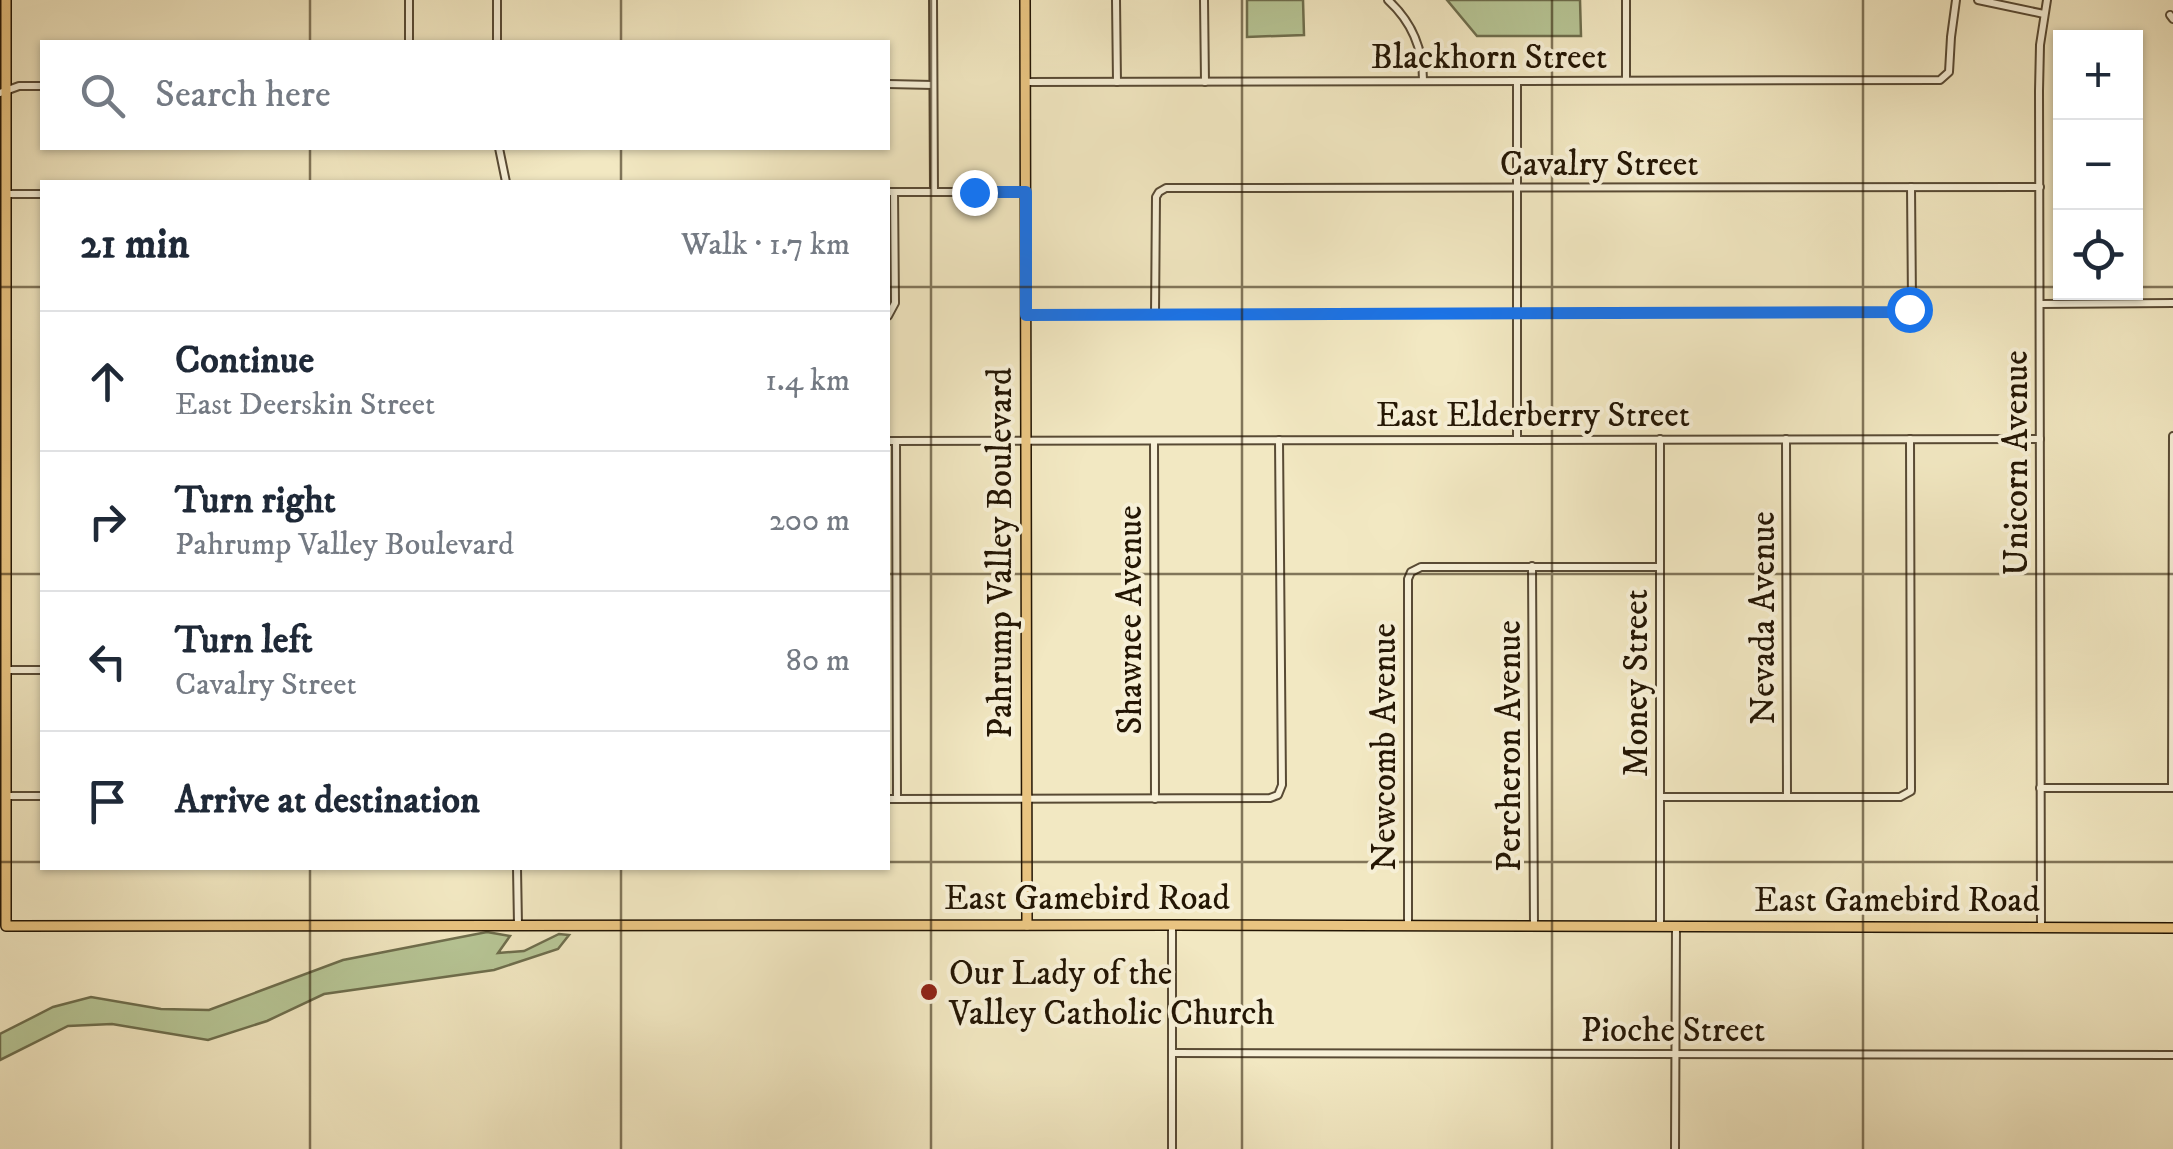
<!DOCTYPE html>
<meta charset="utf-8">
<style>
body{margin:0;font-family:"IM FELL DW Pica",serif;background:#f6f6f7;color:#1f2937}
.controls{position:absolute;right:30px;top:30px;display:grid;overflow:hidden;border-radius:0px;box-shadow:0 2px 8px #0004}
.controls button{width:90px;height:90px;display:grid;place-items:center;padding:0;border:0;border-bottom:2px solid #e0e1e3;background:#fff;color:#1f2937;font:50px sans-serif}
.stop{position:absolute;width:30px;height:30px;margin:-22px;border:8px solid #1a73e8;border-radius:50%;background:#fff}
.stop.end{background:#1a73e8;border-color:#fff;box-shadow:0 2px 10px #0008}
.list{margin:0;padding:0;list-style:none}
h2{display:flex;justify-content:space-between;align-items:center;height:130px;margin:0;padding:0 40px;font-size:42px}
h2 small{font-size:32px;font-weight:400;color:#747a83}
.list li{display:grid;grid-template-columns:65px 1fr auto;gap:30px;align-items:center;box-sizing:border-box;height:140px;padding:0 40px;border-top:2px solid #e0e1e3}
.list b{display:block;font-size:38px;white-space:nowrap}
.list p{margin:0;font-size:32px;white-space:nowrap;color:#747a83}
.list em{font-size:32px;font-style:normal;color:#747a83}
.icon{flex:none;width:55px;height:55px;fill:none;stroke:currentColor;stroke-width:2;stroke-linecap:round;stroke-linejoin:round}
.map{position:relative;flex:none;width:2173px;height:1149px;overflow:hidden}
.search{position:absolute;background:#fff;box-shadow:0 2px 8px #0004;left:40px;top:40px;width:850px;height:110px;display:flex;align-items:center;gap:25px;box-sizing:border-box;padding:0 35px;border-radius:0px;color:#747a83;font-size:38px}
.panel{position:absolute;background:#fff;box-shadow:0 2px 8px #0004;left:40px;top:180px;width:850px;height:690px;border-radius:0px}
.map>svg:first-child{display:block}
.green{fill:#b7c696;stroke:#6e6e4d;stroke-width:2.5}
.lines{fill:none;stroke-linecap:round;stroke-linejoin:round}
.minor-casing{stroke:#584a34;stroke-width:10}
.major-casing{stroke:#241604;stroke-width:12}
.minor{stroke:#f7f0d7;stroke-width:6}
.major{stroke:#e9c481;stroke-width:9}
.route{stroke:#1a73e8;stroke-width:12}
.grid{fill:none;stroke:#241604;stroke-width:2.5;stroke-opacity:0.55}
.poi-dot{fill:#8f2418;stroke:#f7f0d7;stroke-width:4}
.labels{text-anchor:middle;stroke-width:8;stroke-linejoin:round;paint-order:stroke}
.street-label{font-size:35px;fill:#241604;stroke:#f7f0d7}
.poi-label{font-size:35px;fill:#241604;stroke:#f7f0d7;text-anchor:start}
</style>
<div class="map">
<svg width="2173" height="1149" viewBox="0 0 2173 1149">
<rect width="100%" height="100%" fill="#f2e8c2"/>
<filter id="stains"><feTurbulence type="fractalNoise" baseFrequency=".002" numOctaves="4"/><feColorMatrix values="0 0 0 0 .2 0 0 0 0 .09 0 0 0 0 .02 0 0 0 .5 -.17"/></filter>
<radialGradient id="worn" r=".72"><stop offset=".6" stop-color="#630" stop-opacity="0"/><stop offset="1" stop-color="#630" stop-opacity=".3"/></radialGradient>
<g class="green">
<polygon points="1247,0 1303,0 1304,35 1247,37"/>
<polygon points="1447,0 1580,0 1581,36 1477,36"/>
<polygon points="487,932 510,936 498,953 524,951 559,934 569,935 558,949 494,970 324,994 267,1021 208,1040 112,1024 68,1026 0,1060 0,1034 53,1007 91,997 161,1009 209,1010 343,960"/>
</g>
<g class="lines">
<g class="minor-casing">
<g id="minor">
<polyline points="409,0 409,42"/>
<polyline points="497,0 497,42"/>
<polyline points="933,0 934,192"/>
<polyline points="1116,0 1117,82"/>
<polyline points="1204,0 1205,82"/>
<path d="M1388 0C1412 22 1423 48 1423 80"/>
<polyline points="1626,0 1626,80"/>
<polyline points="1978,0 2044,14"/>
<polyline points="2170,15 2173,19"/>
<polyline points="1517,81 1517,439"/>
<polyline points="1025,82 1940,80 1949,72 1951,37 1956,0"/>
<polyline points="888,84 933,85"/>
<polyline points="0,93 19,86 42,86"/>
<polyline points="499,148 506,182"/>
<polyline points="888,192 1026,192"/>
<polyline points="6,194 42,194"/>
<polyline points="2040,304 2173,303"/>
<polyline points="1025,315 1901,312 1909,309 1912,302 1911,187"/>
<polyline points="1155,315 1156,197 1159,192 1166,188 2040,187"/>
<polyline points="888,316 895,303 894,192"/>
<polyline points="1660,439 1660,926"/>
<polyline points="1786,439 1787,797"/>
<polyline points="888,441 2040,439"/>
<polyline points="896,441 897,799"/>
<polyline points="1154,441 1155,799"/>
<polyline points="1532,566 1534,926"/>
<polyline points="6,670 42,670"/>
<polyline points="2040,788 2172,788"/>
<polyline points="2172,788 2173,436"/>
<polyline points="6,796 42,796"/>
<polyline points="1660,797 1900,797 1911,791 1910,439"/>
<polyline points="888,799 1270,798 1278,795 1282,785 1279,440"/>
<polyline points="517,868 518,925"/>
<polyline points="1172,925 1172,1149"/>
<polyline points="1408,926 1408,579 1411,572 1421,567 1659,567"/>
<polyline points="2041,927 2039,91 2040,45 2047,0"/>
<polyline points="1172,1053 2173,1055"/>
<polyline points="1675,1149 1676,926"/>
</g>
</g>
<g class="major-casing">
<g id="major">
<polyline points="6,0 6,926 1172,925 2173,928"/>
<polyline points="1025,0 1027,925"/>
</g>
</g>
<use href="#minor" class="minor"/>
<use href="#major" class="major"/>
</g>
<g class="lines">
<polyline class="route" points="974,192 1026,192 1026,315 1902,312 1909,309"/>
</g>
<path class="grid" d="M310 0V42M621 0V42M931 0V1149M1242 0V1149M1552 0V1149M1863 0V1149M310 148V182M621 148V182M0 287H42M888 287H2060M2136 287H2173M0 574H42M888 574H2173M0 862H42M888 862H2173M310 868V1149M621 868V1149"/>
<circle class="poi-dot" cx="929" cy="992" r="10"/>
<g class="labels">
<g class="street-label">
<text x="1489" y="68">Blackhorn Street</text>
<text x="1599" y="175">Cavalry Street</text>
<text x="1533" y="426">East Elderberry Street</text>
<text transform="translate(2015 463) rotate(-90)" y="12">Unicorn Avenue</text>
<text transform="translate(999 553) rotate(-90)" y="12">Pahrump Valley Boulevard</text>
<text transform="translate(1762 618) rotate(-90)" y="12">Nevada Avenue</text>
<text transform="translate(1129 620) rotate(-90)" y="12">Shawnee Avenue</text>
<text transform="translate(1635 683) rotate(-90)" y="12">Money Street</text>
<text transform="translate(1508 746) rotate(-90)" y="12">Percheron Avenue</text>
<text transform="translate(1383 747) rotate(-90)" y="12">Newcomb Avenue</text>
<text x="1087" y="909">East Gamebird Road</text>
<text x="1897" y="911">East Gamebird Road</text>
<text x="1673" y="1041">Pioche Street</text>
</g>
<g class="poi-label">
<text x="949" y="984">Our Lady of the<tspan x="949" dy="40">Valley Catholic Church</tspan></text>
</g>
</g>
<rect width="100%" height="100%" filter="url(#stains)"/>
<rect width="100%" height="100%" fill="url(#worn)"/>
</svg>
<div class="controls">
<button>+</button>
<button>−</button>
<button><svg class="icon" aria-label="locate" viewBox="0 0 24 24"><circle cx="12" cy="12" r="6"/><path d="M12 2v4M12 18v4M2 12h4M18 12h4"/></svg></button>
</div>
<div class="stop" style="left:1909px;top:309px"></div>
<div class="stop end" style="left:974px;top:192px"></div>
<div class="search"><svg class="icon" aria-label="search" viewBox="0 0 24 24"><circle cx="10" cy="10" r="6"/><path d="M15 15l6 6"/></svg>Search here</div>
<section class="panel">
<h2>21 min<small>Walk · 1.7 km</small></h2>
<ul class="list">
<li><svg class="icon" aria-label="ahead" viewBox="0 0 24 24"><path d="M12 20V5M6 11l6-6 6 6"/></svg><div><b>Continue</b><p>East Deerskin Street</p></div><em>1.4 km</em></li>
<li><svg class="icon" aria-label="right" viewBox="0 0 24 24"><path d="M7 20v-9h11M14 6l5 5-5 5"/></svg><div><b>Turn right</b><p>Pahrump Valley Boulevard</p></div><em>200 m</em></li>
<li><svg class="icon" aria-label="left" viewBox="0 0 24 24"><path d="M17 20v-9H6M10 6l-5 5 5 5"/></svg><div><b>Turn left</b><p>Cavalry Street</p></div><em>80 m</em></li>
<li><svg class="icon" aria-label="arrive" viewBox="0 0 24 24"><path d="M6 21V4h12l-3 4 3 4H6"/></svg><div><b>Arrive at destination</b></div></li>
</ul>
</section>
</div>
